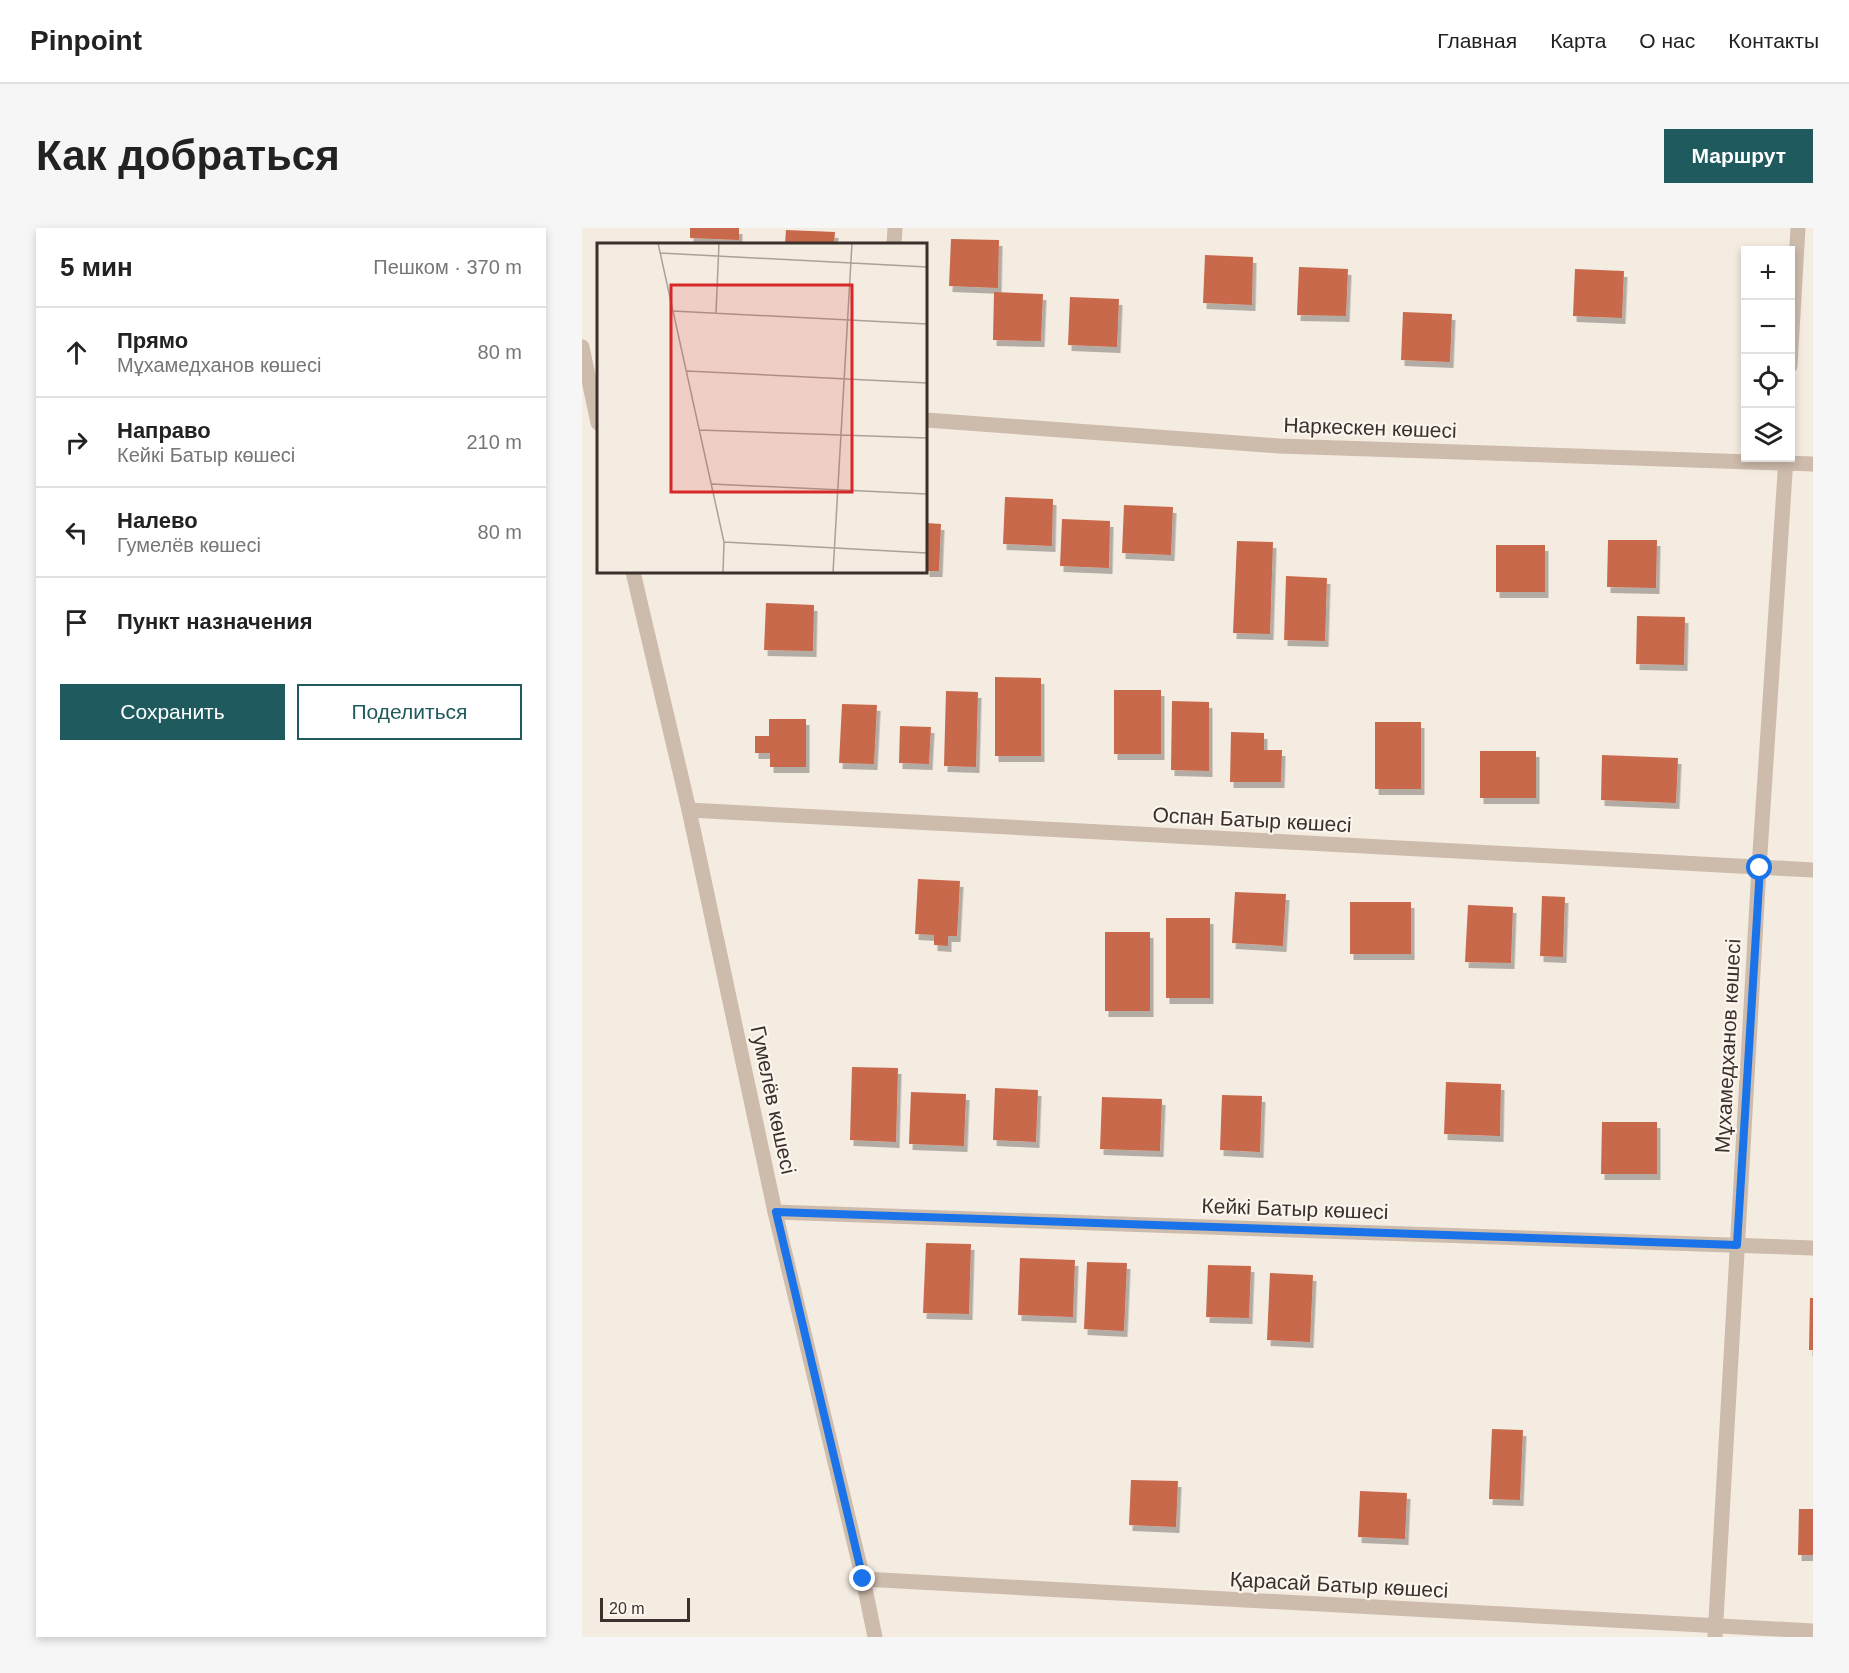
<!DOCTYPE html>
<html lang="ru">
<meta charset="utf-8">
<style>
body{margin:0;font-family:Arial,sans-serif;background:#f6f6f6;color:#222}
.controls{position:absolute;right:18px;top:18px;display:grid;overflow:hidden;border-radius:0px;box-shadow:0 3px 9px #0003}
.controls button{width:54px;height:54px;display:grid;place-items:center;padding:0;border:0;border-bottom:2px solid #e0e0e0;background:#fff;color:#222;font:30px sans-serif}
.scale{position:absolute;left:18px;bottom:15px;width:90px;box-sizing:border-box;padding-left:6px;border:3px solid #3b302b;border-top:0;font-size:16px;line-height:21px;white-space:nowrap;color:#3b302b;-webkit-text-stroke:4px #fbf5ee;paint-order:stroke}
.stop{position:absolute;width:18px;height:18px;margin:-14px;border:4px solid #1a73e8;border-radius:50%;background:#fff}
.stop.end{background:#1a73e8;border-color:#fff;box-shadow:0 2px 6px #0008}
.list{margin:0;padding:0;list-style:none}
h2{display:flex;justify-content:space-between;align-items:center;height:78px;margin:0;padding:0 24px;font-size:26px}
h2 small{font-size:20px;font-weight:400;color:#767676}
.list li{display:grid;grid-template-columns:39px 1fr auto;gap:18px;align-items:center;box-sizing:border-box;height:90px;padding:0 24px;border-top:2px solid #e0e0e0}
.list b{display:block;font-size:22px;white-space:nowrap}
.list p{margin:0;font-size:20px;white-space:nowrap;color:#767676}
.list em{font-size:20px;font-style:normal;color:#767676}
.actions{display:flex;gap:12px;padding:18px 24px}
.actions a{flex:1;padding:14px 0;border:2px solid #1f5a5e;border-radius:0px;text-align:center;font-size:21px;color:#1f5a5e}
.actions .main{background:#1f5a5e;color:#fff}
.icon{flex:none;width:33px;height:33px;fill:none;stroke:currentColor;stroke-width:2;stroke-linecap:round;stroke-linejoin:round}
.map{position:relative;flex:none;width:1231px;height:1409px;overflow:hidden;border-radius:0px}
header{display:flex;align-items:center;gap:36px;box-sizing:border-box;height:84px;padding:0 30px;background:#fff;border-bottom:2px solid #e0e0e0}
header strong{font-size:28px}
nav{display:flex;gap:33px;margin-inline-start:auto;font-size:21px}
.intro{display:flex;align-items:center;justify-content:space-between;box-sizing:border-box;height:144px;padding:0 36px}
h1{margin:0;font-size:42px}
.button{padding:15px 27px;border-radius:0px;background:#1f5a5e;color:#fff;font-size:21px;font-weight:700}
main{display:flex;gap:36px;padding:0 36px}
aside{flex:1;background:#fff;border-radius:0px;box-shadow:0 3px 9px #0003}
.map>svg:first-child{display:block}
.building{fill:#c8694b;filter:url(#shadow)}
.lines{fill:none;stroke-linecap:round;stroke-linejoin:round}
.minor{stroke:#cdbbac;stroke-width:15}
.route{stroke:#1a73e8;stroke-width:8}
.labels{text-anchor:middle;stroke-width:4.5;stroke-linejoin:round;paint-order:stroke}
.street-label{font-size:21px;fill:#3b302b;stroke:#fbf5ee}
.inset-road{fill:none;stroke:#aaa098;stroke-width:1.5}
.view{fill:#d62828;fill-opacity:0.15;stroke:#d62828;stroke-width:3}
.inset-edge{fill:none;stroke:#3b302b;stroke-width:3}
</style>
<header>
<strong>Pinpoint</strong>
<nav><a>Главная</a><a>Карта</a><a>О нас</a><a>Контакты</a></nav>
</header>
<div class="intro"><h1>Как добраться</h1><a class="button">Маршрут</a></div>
<main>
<aside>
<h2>5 мин<small>Пешком · 370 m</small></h2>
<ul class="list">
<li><svg class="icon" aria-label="ahead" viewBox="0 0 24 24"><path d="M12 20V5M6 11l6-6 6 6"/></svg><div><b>Прямо</b><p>Мұхамедханов көшесі</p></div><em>80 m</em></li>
<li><svg class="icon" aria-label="right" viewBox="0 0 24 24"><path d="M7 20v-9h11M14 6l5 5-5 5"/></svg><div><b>Направо</b><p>Кейкі Батыр көшесі</p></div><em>210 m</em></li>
<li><svg class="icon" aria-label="left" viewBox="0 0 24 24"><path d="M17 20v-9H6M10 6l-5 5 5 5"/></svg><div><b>Налево</b><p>Гумелёв көшесі</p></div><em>80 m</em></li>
<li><svg class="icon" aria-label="arrive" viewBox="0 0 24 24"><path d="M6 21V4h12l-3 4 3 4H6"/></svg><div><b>Пункт назначения</b></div></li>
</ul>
<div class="actions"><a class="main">Сохранить</a><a>Поделиться</a></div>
</aside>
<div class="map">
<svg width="1231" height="1409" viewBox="0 0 1231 1409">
<defs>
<filter id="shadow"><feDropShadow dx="3.5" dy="6" stdDeviation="0" flood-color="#0004"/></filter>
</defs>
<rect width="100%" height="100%" fill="#f4ebe1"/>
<g class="building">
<polygon points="108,0 157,0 157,12 108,10"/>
<polygon points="204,2 253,4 252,16 203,16"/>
<polygon points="369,11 417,12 416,60 367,58"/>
<polygon points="623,27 671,29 670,77 621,75"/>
<polygon points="717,39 766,41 764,88 715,87"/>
<polygon points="993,41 1042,43 1040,90 991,88"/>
<polygon points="412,64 461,66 459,113 411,112"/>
<polygon points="488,69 537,71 535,119 486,117"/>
<polygon points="821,84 870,86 868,134 819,132"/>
<polygon points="423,269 471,271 470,318 421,316"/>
<polygon points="542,277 591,279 589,327 540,325"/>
<polygon points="480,291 528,293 527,340 478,338"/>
<polygon points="344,295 359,296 357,343 344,343"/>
<polygon points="1026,312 1075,312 1074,360 1025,359"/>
<polygon points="655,313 691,314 688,406 651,405"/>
<rect x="914" y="317" width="49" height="47"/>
<polygon points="704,348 745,350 743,413 702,412"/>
<polygon points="184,375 232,377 231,423 182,422"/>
<polygon points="1055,388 1103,389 1102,437 1054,436"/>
<polygon points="413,449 459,450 459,528 413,528"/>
<rect x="532" y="462" width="47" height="64"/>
<polygon points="364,463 396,464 394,539 362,538"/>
<polygon points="590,473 627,474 627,543 589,542"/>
<polygon points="260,476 295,477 292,536 257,535"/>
<polygon points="187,491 224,491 224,539 188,539 188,525 173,525 173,508 187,508"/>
<rect x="793" y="494" width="46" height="67"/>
<polygon points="318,498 349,499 347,536 317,535"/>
<polygon points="649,504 682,505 682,522 700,522 699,554 648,554"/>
<rect x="898" y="523" width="56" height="47"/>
<polygon points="1020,527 1096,530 1094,575 1019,572"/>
<polygon points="336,651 378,653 375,708 366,708 366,718 352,717 352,707 333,706"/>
<polygon points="653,664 704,666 701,718 650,715"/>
<polygon points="960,668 983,669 981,729 958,728"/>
<rect x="768" y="674" width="61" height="52"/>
<polygon points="886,677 931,679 929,735 883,734"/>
<rect x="584" y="690" width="44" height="80"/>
<rect x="523" y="704" width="45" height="79"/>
<polygon points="270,839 316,840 314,914 268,912"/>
<polygon points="864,854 919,856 918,908 862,906"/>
<polygon points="413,860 456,862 454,914 411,912"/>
<polygon points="329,864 384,866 382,918 327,916"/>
<polygon points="640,867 680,868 678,924 638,922"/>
<polygon points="520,869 580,871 578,923 518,921"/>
<polygon points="1020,894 1075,894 1075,946 1019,946"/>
<polygon points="344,1015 389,1016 387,1086 341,1085"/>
<polygon points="438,1030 493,1032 491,1089 436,1087"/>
<polygon points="505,1034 545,1035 542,1103 502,1101"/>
<polygon points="626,1037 669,1038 667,1090 624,1089"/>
<polygon points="688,1045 731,1047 728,1114 685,1112"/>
<polygon points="1228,1070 1231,1070 1231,1122 1227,1122"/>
<polygon points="910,1201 941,1202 938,1272 907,1271"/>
<polygon points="549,1252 596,1253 594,1299 547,1297"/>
<polygon points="778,1263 825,1265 823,1311 776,1309"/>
<polygon points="1217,1281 1231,1281 1231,1327 1216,1327"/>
</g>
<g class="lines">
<g class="minor">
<polyline points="312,16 313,0"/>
<polyline points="0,119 16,195"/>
<polyline points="1208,138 1216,0"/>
<polyline points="344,192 697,218 1231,236"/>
<polyline points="51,344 107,582 193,984 281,1351 293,1409"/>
<polyline points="107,582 1231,642"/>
<polyline points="193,984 1231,1020"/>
<polyline points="281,1351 1231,1403"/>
<polyline points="1133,1409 1177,640 1204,230"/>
</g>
</g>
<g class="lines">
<polyline class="route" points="281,1351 194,984 1155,1017 1178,640"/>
</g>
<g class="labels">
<g class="street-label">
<text transform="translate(788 200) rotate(2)" y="7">Наркескен көшесі</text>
<text transform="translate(670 592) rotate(3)" y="7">Оспан Батыр көшесі</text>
<text transform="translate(1146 818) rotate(-87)" y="7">Мұхамедханов көшесі</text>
<text transform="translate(191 872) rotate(78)" y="7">Гумелёв көшесі</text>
<text transform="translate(713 981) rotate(2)" y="7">Кейкі Батыр көшесі</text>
<text transform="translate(757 1357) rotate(3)" y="7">Қарасай Батыр көшесі</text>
</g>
</g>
<g transform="translate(15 15)">
<rect width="330" height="330" fill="#f4ebe1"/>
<path class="inset-road" d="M61 0 127 299 126 330M63 10 330 24M76 68 330 81M119 70 122 0M90 128 330 140M102 187 330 195M115 241 330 251M127 299 330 310M236 330 255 0"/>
<path class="view" d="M74 42H255V249H74Z"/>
<rect width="330" height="330" class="inset-edge"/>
</g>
</svg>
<div class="controls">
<button>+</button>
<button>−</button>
<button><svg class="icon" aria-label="locate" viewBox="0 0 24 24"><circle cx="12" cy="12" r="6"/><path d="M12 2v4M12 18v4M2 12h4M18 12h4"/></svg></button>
<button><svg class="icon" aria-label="layers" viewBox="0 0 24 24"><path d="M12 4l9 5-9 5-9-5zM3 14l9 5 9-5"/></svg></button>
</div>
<div class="scale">20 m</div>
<div class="stop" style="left:1178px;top:640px"></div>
<div class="stop end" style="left:281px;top:1351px"></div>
</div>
</main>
